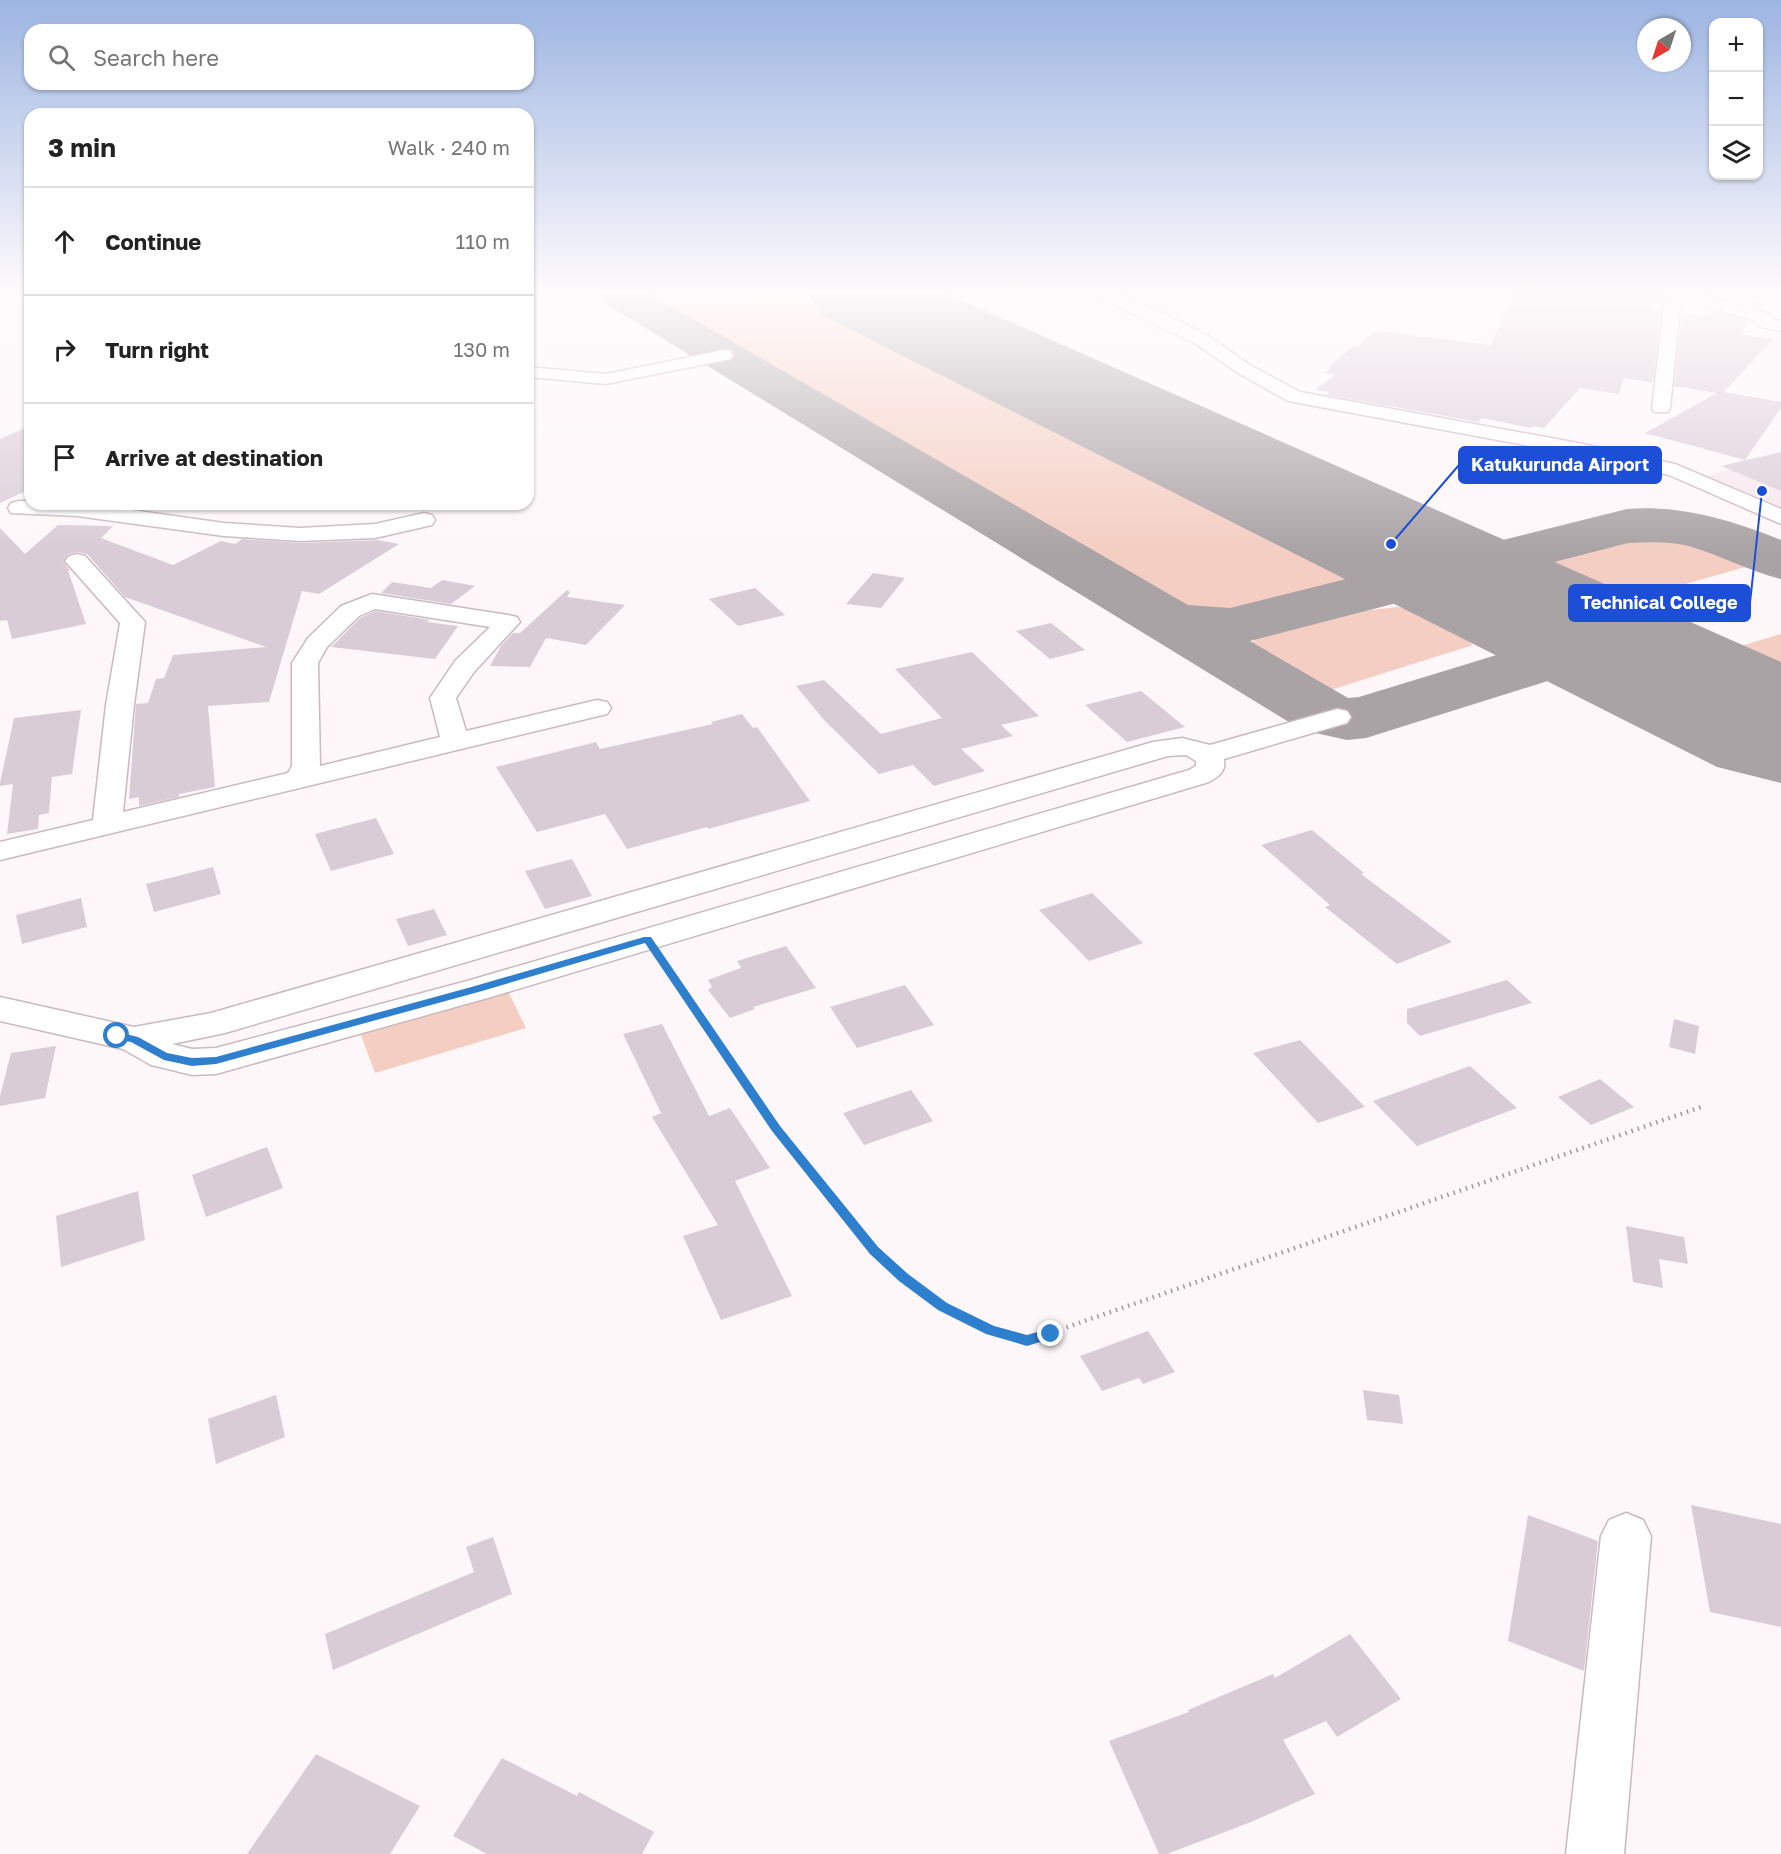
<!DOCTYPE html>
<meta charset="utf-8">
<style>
body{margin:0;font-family:"Golos Text",sans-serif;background:#f2f2f2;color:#222}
.controls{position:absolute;right:18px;top:18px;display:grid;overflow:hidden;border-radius:12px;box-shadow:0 2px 4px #0004}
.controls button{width:54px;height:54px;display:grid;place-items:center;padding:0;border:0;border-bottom:2px solid #e0e0e0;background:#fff;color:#222;font:30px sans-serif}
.compass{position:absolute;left:1637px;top:18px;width:54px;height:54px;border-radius:50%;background:#fff;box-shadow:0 2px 4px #0004;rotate:219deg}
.stop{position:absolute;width:18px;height:18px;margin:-14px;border:4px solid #2e7fce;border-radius:50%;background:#fff}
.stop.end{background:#2e7fce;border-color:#fff;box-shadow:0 2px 6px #0008}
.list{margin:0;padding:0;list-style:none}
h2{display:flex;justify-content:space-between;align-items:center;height:78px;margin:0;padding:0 24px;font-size:26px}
h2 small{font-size:20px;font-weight:400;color:#767676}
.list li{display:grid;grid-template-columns:39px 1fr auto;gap:18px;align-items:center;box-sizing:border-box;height:108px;padding:0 24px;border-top:2px solid #e0e0e0}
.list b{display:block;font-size:22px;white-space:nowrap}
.list em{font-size:20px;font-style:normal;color:#767676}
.icon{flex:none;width:33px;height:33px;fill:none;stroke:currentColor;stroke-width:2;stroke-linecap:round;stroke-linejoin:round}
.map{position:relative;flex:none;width:1781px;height:1854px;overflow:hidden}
.search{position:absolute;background:#fff;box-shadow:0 2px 4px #0004;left:24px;top:24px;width:510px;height:66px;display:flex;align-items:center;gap:15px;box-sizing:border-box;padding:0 21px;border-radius:18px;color:#767676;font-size:22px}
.panel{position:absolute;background:#fff;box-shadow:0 2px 4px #0004;left:24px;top:108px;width:510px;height:402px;border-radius:18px}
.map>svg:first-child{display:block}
.built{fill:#f8e8ed}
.green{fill:#f4cec2}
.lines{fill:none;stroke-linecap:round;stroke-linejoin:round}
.taxiway{fill:#aaa3a5;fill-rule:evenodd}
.runway{fill:#aaa3a5;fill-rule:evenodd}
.building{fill:#daccd7}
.minor-casing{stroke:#cab9be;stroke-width:3}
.path-far1{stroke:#9e989a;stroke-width:4;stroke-dasharray:1.5 4.5;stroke-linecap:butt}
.path{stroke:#9e989a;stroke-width:4.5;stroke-dasharray:1.5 5;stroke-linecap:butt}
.minor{fill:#fff;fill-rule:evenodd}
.route{fill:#2e7fce}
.leader{fill:none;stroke:#1d4ed8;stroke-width:2}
.callout-dot{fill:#1d4ed8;stroke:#fff;stroke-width:2}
.callout{fill:#1d4ed8;stroke:#1d4ed8;stroke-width:2}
.callout-label{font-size:18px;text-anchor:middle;font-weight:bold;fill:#fff}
</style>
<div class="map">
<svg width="1781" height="1854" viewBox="0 0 1781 1854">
<rect width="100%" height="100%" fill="#fef7f9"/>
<polygon class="built" points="1781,455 1781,507 1705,476"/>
<g class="green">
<polygon points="628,293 792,293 1335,564 1350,575 1352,585 1347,589 1212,620 1198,619 1176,611"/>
<polygon points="1661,534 1705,541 1756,564 1643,596 1617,596 1570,584 1556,580 1546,573 1544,568 1551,563"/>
<path d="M1396 607C1435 609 1444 622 1473 645L1318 694 1263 666 1248 655 1247 646 1264 633 1362 611Z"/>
<polygon points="1781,634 1781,679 1754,666 1731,649"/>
<polygon points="505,985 526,1028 375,1073 358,1027"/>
</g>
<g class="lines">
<g class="taxiway">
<path d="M597 293H648L1188 605 1230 608 1627 509C1681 505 1731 520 1781 540V579C1749 571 1720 555 1689 546 1669 541 1648 542 1628 543L1250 641 1348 698 1359 697 1601 623 1624 629 1634 643 1624 657 1366 738 1347 740 1302 730 603 302Z"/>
<polygon points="1675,659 1781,684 1781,726 1651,693 1641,679 1651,665"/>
</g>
<polygon class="runway" points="807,293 945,293 1781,662 1781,783 1717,767 822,315"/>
</g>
<g class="building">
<polygon points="1513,293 1662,293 1653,309 1661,310 1653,383 1624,378 1619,394 1580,388 1544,428 1533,426 1531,428 1482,418 1478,422 1327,395 1329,392 1315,390 1335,375 1325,373 1331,368 1329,367 1353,346 1359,346 1374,331 1491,345"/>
<polygon points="1727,297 1766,303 1760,309 1725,299"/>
<polygon points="1714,311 1750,322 1739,334 1773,339 1724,392 1781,402 1781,408 1745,460 1645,433 1717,393 1674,386 1682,313 1709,316"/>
<polygon points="30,426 30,489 0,503 0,439"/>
<polygon points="1781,452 1781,491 1721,466"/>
<polygon points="58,525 113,526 101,538 173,565 221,541 235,544 242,539 300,543 378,540 399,544 319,594 302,591 269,702 208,706 215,787 179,794 179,797 139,806 139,797 129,799 136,704 148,703 156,679 164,678 173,655 266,647 125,597 87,554 78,552 68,554 63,561 71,572 68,570 86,624 12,639 7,620 0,621 0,528 25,554"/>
<polygon points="873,573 905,578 881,608 846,604"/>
<polygon points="442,580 475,586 451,604 381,593 392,582 431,588"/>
<polygon points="755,588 785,615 738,626 709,599"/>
<polygon points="567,590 570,592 567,597 625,605 586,645 546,638 530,667 490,666 501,646 513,633 520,633"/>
<polygon points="375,611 430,620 427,622 458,626 435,659 331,647 360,618"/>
<polygon points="1051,623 1085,650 1050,659 1016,631"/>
<polygon points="972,652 1039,716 1001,725 1013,736 961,749 985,771 934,786 913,765 879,774 824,720 796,686 824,680 881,734 942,718 895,669"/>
<polygon points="1141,691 1185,727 1127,742 1085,705"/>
<polygon points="81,710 72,774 52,777 49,813 39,815 38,829 7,834 13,784 0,786 0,783 14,718"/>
<polygon points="742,714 753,728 757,727 810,801 708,829 707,827 627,849 605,814 537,832 496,767 596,742 600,749 713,724 711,722"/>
<polygon points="376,818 394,854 331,871 315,834"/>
<polygon points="1312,830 1364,873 1361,874 1452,942 1397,964 1325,907 1330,905 1261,845"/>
<polygon points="572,859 592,896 545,909 525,871"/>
<polygon points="213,867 221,894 154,912 146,884"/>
<polygon points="1092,893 1143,943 1089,961 1039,910"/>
<polygon points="81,898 87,927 22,944 16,915"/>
<polygon points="434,909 447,935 408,946 396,919"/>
<polygon points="786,946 816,988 753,1007 755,1009 730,1018 708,990 712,987 708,980 741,968 737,961"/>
<polygon points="1507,980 1532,1003 1420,1036 1407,1023 1407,1009"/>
<polygon points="905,985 934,1025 857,1048 830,1007"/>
<polygon points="1674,1019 1699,1026 1695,1054 1669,1047"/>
<polygon points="662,1024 709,1116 730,1108 770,1168 735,1181 792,1296 721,1320 683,1236 718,1225 652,1117 661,1113 623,1034"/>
<polygon points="1300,1040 1365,1107 1318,1123 1253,1053"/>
<polygon points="56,1046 45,1098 0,1106 0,1096 11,1053"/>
<polygon points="1470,1066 1517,1108 1417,1146 1373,1101"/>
<polygon points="1600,1079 1634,1107 1591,1125 1558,1097"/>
<polygon points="911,1090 933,1121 864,1145 843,1113"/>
<polygon points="267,1147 283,1188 206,1217 192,1175"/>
<polygon points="138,1191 145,1240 61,1267 56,1216"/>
<polygon points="1626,1226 1684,1237 1688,1264 1659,1259 1663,1288 1633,1282"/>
<polygon points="1148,1331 1175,1372 1143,1384 1139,1378 1102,1391 1080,1356"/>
<polygon points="1363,1390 1399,1395 1403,1424 1367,1420"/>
<polygon points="276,1395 285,1437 216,1464 208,1419"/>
<polygon points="1691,1505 1781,1524 1781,1627 1710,1612"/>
<polygon points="1528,1515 1598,1541 1584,1671 1508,1641"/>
<polygon points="493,1537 512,1594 333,1670 325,1634 474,1572 466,1547"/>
<polygon points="1350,1634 1401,1699 1337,1737 1326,1721 1283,1740 1315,1794 1251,1822 1167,1854 1159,1854 1109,1741 1189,1712 1188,1710 1273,1674 1275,1678"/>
<polygon points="316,1754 420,1806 390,1854 247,1854"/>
<polygon points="502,1758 577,1796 579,1792 654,1832 642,1854 487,1854 453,1836"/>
</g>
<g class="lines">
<g class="minor-casing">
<g id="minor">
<polygon points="1093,293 1114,293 1167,315 1208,336 1250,365 1300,392 1578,443 1675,464 1781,509 1781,524 1669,475 1578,455 1288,401 1238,373 1196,344 1095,296"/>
<polygon points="1674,293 1699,294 1770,314 1772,319 1781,321 1781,331 1757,326 1755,321 1698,304 1683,302 1680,306 1670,408 1668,412 1654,412 1652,408 1664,305"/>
<polygon points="724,350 730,351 733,355 730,359 606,384 528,377 528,367 606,374"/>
<polygon points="19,501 30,501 30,504 89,504 224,523 300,528 375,524 424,513 432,515 435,520 432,525 375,538 300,541 224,536 77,516 11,513 8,508 11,503"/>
<path d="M77 554 85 556 145 622 134 705 123 812 288 773 292 766V663L308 638 341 606 372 594 508 615 517 617 520 622 474 672 456 698 466 731 597 700 607 702 611 708 607 714 0 860V842L93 820 106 705 120 623 65 561 69 556ZM375 609 490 627 455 661 430 698 440 737 320 766 318 663 327 647 359 616Z"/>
<path d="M1337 709 1347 711 1351 717 1347 723 1224 759C1226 772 1219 776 1209 782L491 997 216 1074 192 1075 164 1068 151 1065 123 1049 0 1021V997L134 1027 211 1013 1153 742 1182 738 1210 745ZM1186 755 1196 761V766L1189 770 467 981 216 1048 192 1049 172 1044 225 1033 1168 756Z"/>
<polygon points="1626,1513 1643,1520 1651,1536 1624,1854 1566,1854 1601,1536 1609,1520"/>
</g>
</g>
<polyline class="path-far1" points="663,962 679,985"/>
<path class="path" d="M678 984C724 1052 770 1120 821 1184 852 1224 884 1263 924 1293 955 1316 990 1331 1027 1341L1701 1107"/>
<use href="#minor" class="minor"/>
</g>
<linearGradient id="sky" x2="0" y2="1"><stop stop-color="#9db5e2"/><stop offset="0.53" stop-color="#fffbfc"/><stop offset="1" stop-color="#fffbfc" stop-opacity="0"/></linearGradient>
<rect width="1781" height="552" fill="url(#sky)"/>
<polygon class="route" points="644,937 651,937 780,1126 878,1247 908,1274 947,1303 994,1326 1027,1335 1051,1328 1058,1334 1056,1337 1027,1346 986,1334 938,1310 899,1281 870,1254 772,1131 645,943 482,991 216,1064 192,1066 164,1060 131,1042 113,1039 112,1036 117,1032 138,1037 167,1053 192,1058 216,1057 475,986"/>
<path class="leader" d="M1391 544L1459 465M1762 491L1750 603"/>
<g class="callout-dot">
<circle cx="1391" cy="544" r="6"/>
<circle cx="1762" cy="491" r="6"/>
</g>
<g class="callout">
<rect x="1459" y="447" width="202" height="36" rx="6"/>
<rect x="1569" y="585" width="181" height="36" rx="6"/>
</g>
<g class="callout-label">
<text x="1560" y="471">Katukurunda Airport</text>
<text x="1659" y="609">Technical College</text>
</g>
</svg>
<div class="controls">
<button>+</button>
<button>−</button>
<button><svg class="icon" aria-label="layers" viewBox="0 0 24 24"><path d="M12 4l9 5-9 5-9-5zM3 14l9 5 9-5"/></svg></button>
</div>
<svg class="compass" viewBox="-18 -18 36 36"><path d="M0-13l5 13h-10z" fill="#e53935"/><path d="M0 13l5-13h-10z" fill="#767676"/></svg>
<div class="stop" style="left:117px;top:1036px"></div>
<div class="stop end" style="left:1051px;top:1334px"></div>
<div class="search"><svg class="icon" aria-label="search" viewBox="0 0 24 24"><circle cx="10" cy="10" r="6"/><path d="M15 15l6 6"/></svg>Search here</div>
<section class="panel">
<h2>3 min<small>Walk · 240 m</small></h2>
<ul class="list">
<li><svg class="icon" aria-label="ahead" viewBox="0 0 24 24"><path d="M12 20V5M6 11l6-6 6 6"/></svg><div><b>Continue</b></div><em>110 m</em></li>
<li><svg class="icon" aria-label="right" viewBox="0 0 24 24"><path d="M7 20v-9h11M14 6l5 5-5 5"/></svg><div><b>Turn right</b></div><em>130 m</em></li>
<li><svg class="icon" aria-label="arrive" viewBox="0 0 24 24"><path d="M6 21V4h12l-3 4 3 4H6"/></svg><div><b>Arrive at destination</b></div></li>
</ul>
</section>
</div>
